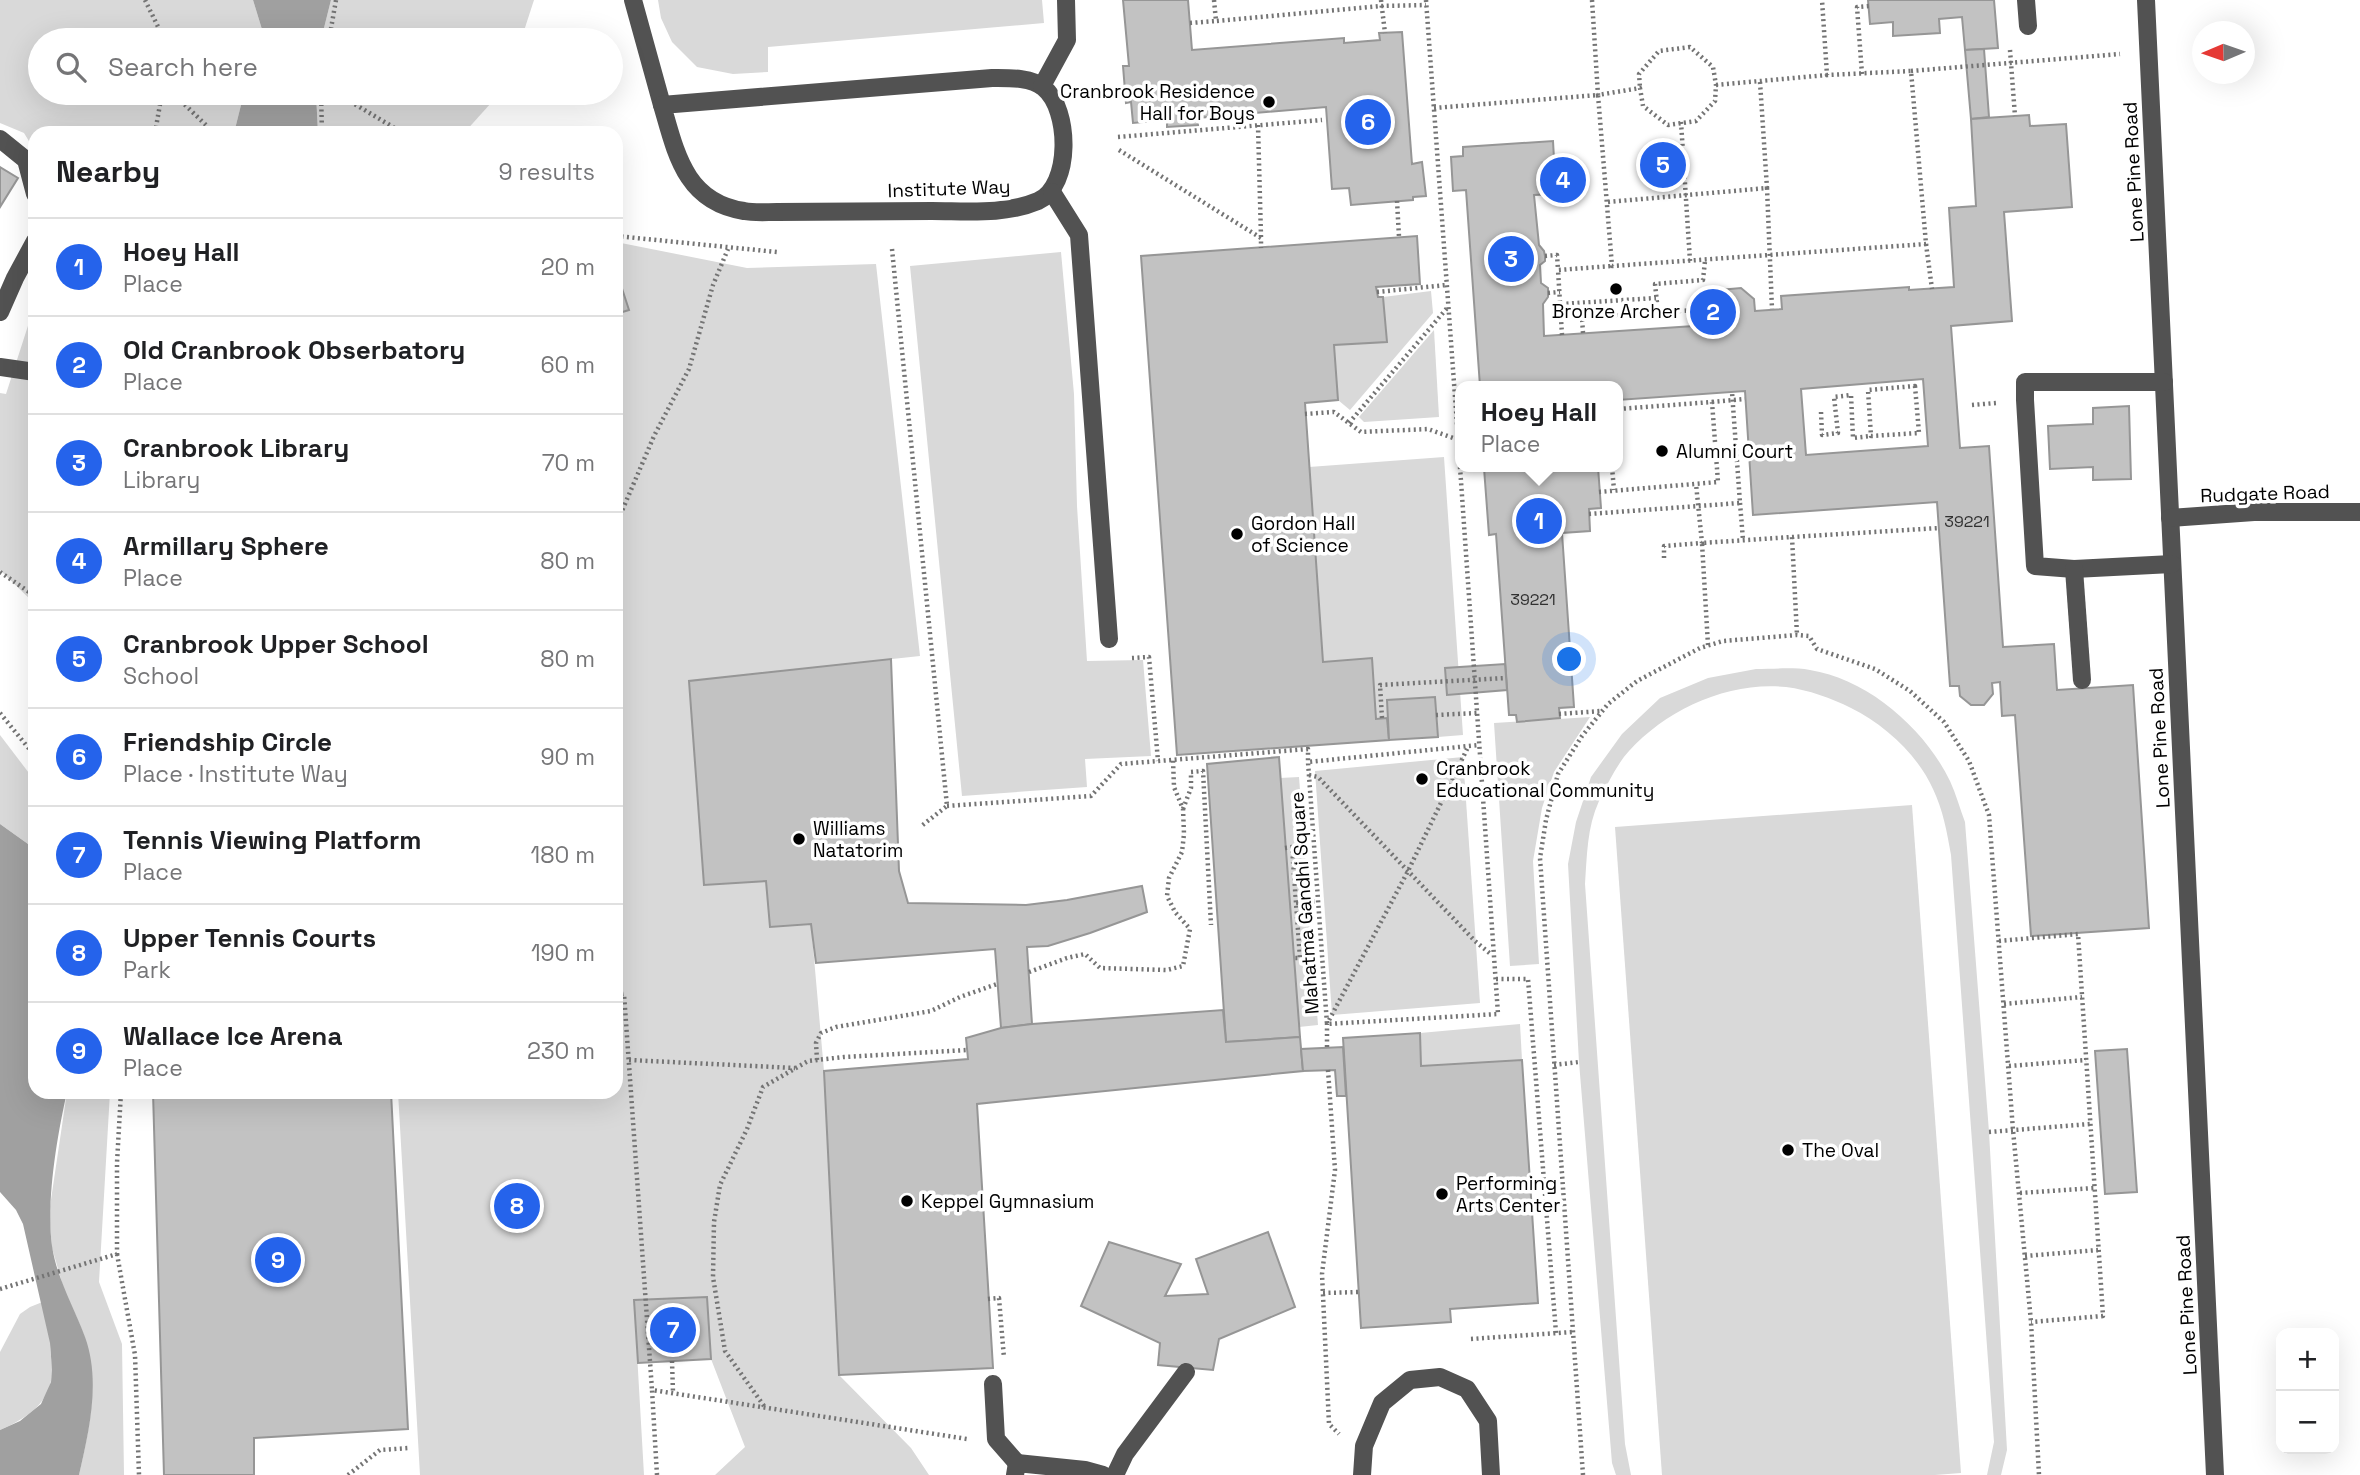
<!DOCTYPE html>
<meta charset="utf-8">
<style>
body{margin:0;font-family:"Space Grotesk",sans-serif;background:#f6f6f6;color:#202124}
.controls{position:absolute;right:21px;bottom:21px;display:grid;overflow:hidden;border-radius:14px;box-shadow:0 7px 28px #0002}
.controls button{width:63px;height:63px;display:grid;place-items:center;padding:0;border:0;border-bottom:2px solid #e0e0e0;background:#fff;color:#202124;font:35px sans-serif}
.compass{position:absolute;left:2192px;top:21px;width:63px;height:63px;border-radius:50%;background:#fff;box-shadow:0 7px 28px #0002;rotate:268deg}
.you{position:absolute;left:1570px;top:660px;width:24px;height:24px;margin:-18px;border:5px solid #fff;border-radius:50%;background:#1a73e8;box-shadow:0 0 0 10px #1a73e833}
.badge{display:grid;place-items:center;width:46px;height:46px;border-radius:50%;background:#2563eb;color:#fff;font-size:23px;font-weight:700}
.pin{position:absolute;translate:-50% -50%;border:4px solid #fff;box-shadow:0 2px 7px #0006}
.popup{position:absolute;left:1455px;top:381px;width:168px;height:91px;box-sizing:border-box;display:grid;place-content:center;border-radius:14px;background:#fff;filter:drop-shadow(0 2px 5px #0005);font-size:23px;white-space:nowrap;color:#757577}
.popup b{font-size:26px;color:#202124}
.popup::after{content:'';position:absolute;left:50%;top:100%;margin-left:-14px;border:14px solid transparent;border-top-color:#fff}
.list{margin:0;padding:0;list-style:none}
h2{display:flex;justify-content:space-between;align-items:center;height:91px;margin:0;padding:0 28px;font-size:30px}
h2 small{font-size:23px;font-weight:400;color:#757577}
.list li{display:grid;grid-template-columns:46px 1fr auto;gap:21px;align-items:center;box-sizing:border-box;height:98px;padding:0 28px;border-top:2px solid #e0e0e0}
.list b{display:block;font-size:26px;white-space:nowrap}
.list p{margin:0;font-size:23px;white-space:nowrap;color:#757577}
.list em{font-size:23px;font-style:normal;color:#757577}
.icon{flex:none;width:38px;height:38px;fill:none;stroke:currentColor;stroke-width:2;stroke-linecap:round;stroke-linejoin:round}
.map{position:relative;flex:none;width:2360px;height:1475px;overflow:hidden}
.search{position:absolute;background:#fff;box-shadow:0 7px 28px #0002;left:28px;top:28px;width:595px;height:77px;display:flex;align-items:center;gap:18px;box-sizing:border-box;padding:0 24px;border-radius:38px;color:#757577;font-size:26px}
.panel{position:absolute;background:#fff;box-shadow:0 7px 28px #0002;left:28px;top:126px;width:595px;height:973px;border-radius:21px}
.map>svg:first-child{display:block}
.green{fill:#d9d9d9}
.water{fill:#a0a0a0}
.building{fill:#c2c2c2;stroke:#969696;stroke-width:2;fill-rule:evenodd}
.lines{fill:none;stroke-linecap:round;stroke-linejoin:round}
.path{stroke:#747474;stroke-width:4.5;stroke-dasharray:2 3.5;stroke-linecap:butt}
.minor{stroke:#525252;stroke-width:18}
.poi-dot{fill:#000;stroke:#fff;stroke-width:2.5}
.labels{text-anchor:middle;stroke-width:7;stroke-linejoin:round;paint-order:stroke}
.number-label{font-size:16px;fill:#303030}
.poi-label{font-size:19px;fill:#000;stroke:#fff;text-anchor:start}
.street-label{font-size:19px;fill:#000;stroke:#fff}
</style>
<div class="map">
<svg width="2360" height="1475" viewBox="0 0 2360 1475">
<rect width="100%" height="100%" fill="#fff"/>
<g class="green">
<polygon points="0,0 253,0 264,36 262,40 40,40 40,93 244,93 234,133 35,133 35,151 24,133 0,123"/>
<polygon points="331,0 534,0 521,40 321,40"/>
<polygon points="658,0 1042,0 1044,23 768,47 768,72 733,74 697,67 672,42 661,18"/>
<polygon points="316,93 496,93 491,103 464,133 318,133"/>
<polygon points="616,242 747,268 876,264 920,656 689,681 704,884 766,881 771,927 811,924 824,1071 839,1375 911,1448 929,1475 715,1475 745,1447 711,1359 707,1297 634,1301 644,1475 420,1475 398,1092 616,1092"/>
<polygon points="1061,252 1074,394 1077,506 1087,661 1143,660 1151,756 1085,759 1087,787 962,796 910,266"/>
<polygon points="1431,291 1433,313 1350,410 1338,400 1334,345 1386,342 1383,297"/>
<polygon points="35,304 35,604 0,570 0,393 6,394"/>
<polygon points="1434,330 1439,417 1364,422 1359,417"/>
<polygon points="1444,457 1463,735 1438,737 1435,697 1387,700 1387,718 1376,719 1372,658 1323,662 1309,467"/>
<path d="M1756 669C1773 669 1793 667 1810 670 1868 679 1925 729 1950 781 1956 794 1960 809 1965 822L1989 1132 2007 1450 2001 1475H1987L1994 1442 1951 855C1947 832 1943 810 1933 789 1917 754 1885 725 1851 708 1831 698 1809 690 1786 687 1729 681 1667 709 1629 751 1617 764 1607 785 1599 801 1587 827 1587 856 1585 884L1625 1444 1631 1475H1616L1612 1463 1579 1062 1568 864 1576 822 1591 777 1622 734 1660 698 1708 678Z"/>
<polygon points="1590,717 1554,772 1542,808 1533,861 1539,964 1510,966 1494,723"/>
<polygon points="0,735 35,781 35,849 0,824"/>
<polygon points="1463,757 1480,1003 1332,1015 1315,771"/>
<polygon points="1299,777 1318,1025 1299,1027 1280,778"/>
<polygon points="1912,805 1961,1473 1935,1475 1662,1475 1615,827"/>
<polygon points="1520,1024 1522,1060 1421,1066 1420,1033"/>
<path d="M67 1092H110L99 1282 122 1344 124 1475H79C88 1435 98 1391 88 1350 84 1331 74 1312 66 1294 61 1309 54 1325 51 1341 49 1350 52 1359 52 1368 53 1402 27 1418 0 1430V1352L20 1314 30 1307 65 1293 52 1248 49 1213Z"/>
</g>
<g class="water">
<polygon points="253,0 331,0 321,40 262,40 264,36"/>
<polygon points="244,93 316,93 318,133 234,133"/>
<path d="M0 824 35 849V1092H67C57 1136 46 1202 52 1246 57 1279 74 1307 85 1337 101 1381 89 1431 79 1475H0V1430L20 1421 41 1404 51 1382 52 1370 50 1343 23 1224 16 1210 0 1192Z"/>
</g>
<g class="building">
<polygon points="1123,0 1188,0 1192,50 1344,38 1344,43 1380,40 1379,33 1402,32 1412,164 1422,162 1426,196 1413,197 1413,200 1351,205 1349,188 1332,189 1326,107 1197,118 1198,125 1167,127 1167,120 1133,123 1131,102 1126,103 1123,66 1129,66"/>
<polygon points="1868,0 1994,0 1998,48 1965,50 1962,17 1939,19 1940,33 1893,36 1893,22 1870,24"/>
<polygon points="1984,49 1989,117 1971,119 1965,50"/>
<path d="M2029 115 2030 126 2066 124 2072 207 2004 212 2012 321 1951 326 1960 448 1989 446 2003 647 2054 644 2057 690 2133 685 2149 928 2031 936 2015 715 2002 716 2000 682 1992 683 1993 694 1984 705H1971L1960 696 1959 686H1950L1937 502 1753 515 1745 391 1618 400V386H1480L1466 190 1453 191 1451 157 1463 156V147L1553 141 1556 194 1534 195 1539 245 1544 251 1545 256V261L1540 265 1541 283 1548 288V297L1543 304 1544 336 1709 325 1707 300 1719 290 1741 288 1754 299 1755 311 1782 309 1781 296 1909 287V290L1954 287 1949 208 1976 206 1971 119ZM1923 379 1928 446 1806 455 1801 389Z"/>
<polygon points="0,167 18,178 0,207"/>
<polygon points="1417,236 1420,284 1376,287 1378,297 1383,297 1387,342 1334,345 1338,400 1305,403 1323,662 1372,658 1376,719 1387,718 1389,740 1177,755 1141,256"/>
<polygon points="616,270 629,310 616,314"/>
<polygon points="2129,406 2131,479 2093,480 2093,467 2050,469 2048,426 2093,424 2093,408"/>
<polygon points="1505,467 1598,467 1601,508 1589,509 1590,531 1562,533 1574,707 1559,708 1560,718 1517,722 1516,715 1509,715 1496,534 1489,535 1484,468"/>
<polygon points="891,659 899,871 908,903 1026,905 1067,900 1142,886 1147,912 1090,933 1048,946 1027,947 1032,1024 1001,1028 995,949 816,963 811,924 770,927 766,881 704,885 689,681"/>
<polygon points="1505,664 1507,690 1447,695 1445,668"/>
<polygon points="1435,697 1438,737 1389,740 1387,700"/>
<polygon points="1279,757 1300,1037 1226,1042 1207,764"/>
<polygon points="1223,1010 1226,1042 1300,1037 1303,1071 977,1104 993,1368 839,1375 824,1071 968,1059 966,1038 1001,1028 1032,1024"/>
<polygon points="1420,1033 1421,1066 1522,1060 1538,1303 1450,1309 1451,1322 1361,1328 1343,1038"/>
<polygon points="1343,1047 1346,1096 1337,1096 1335,1070 1303,1071 1301,1049"/>
<polygon points="2127,1049 2137,1192 2105,1194 2095,1051"/>
<polygon points="153,1092 391,1092 408,1429 254,1438 254,1475 164,1475"/>
<polygon points="1268,1232 1295,1307 1219,1339 1213,1370 1158,1365 1160,1343 1081,1306 1109,1242 1181,1264 1165,1296 1208,1294 1196,1259"/>
<polygon points="707,1297 711,1359 638,1363 634,1300"/>
</g>
<g class="lines">
<g class="path">
<polyline points="145,0 162,35 162,40"/>
<polyline points="1214,0 1216,21 1381,6 1426,5"/>
<polyline points="1381,0 1385,33"/>
<polyline points="1426,0 1460,465"/>
<polyline points="1592,0 1598,95 1640,88 1643,106 1668,125 1696,121 1715,101 1716,85 1713,67 1690,47 1659,51 1639,74 1640,88"/>
<polyline points="1190,23 1216,21"/>
<polyline points="329,40 336,0"/>
<polyline points="2010,50 2015,116"/>
<polyline points="1911,71 2120,54"/>
<polyline points="1862,74 1857,7 1869,6"/>
<polyline points="1760,82 1767,188"/>
<polyline points="1716,85 1827,75"/>
<polyline points="166,93 182,102 208,127 209,133"/>
<polyline points="321,93 322,133"/>
<polyline points="336,93 403,133"/>
<polyline points="1434,108 1598,95 1612,266 1926,244 1911,71 1827,75 1822,0"/>
<polyline points="1681,122 1690,261"/>
<polyline points="1258,125 1261,237"/>
<polyline points="155,133 162,93"/>
<polyline points="1118,137 1322,120"/>
<polyline points="1119,150 1261,238 1261,248"/>
<polyline points="1397,201 1399,237"/>
<polyline points="1608,202 1767,188 1772,309"/>
<polyline points="616,236 777,252"/>
<polyline points="1926,244 1932,289"/>
<polyline points="892,249 947,806 920,827"/>
<polyline points="1545,256 1557,255 1558,270"/>
<polyline points="1377,292 1446,285"/>
<polyline points="1548,293 1560,292"/>
<polyline points="1561,304 1656,298"/>
<polyline points="1701,325 1699,310 1658,312 1655,284 1703,280 1705,261"/>
<polyline points="1583,333 1582,318 1658,312"/>
<polyline points="1562,335 1558,270 1612,266"/>
<polygon points="1915,386 1919,433 1871,436 1868,390"/>
<polyline points="1712,402 1745,399"/>
<polyline points="1972,405 1996,403"/>
<polyline points="1821,412 1822,435 1838,433 1834,397 1851,395 1853,438 1871,436"/>
<polyline points="1305,414 1334,412 1361,432 1428,429 1459,440"/>
<polyline points="1349,423 1448,307"/>
<polyline points="1460,467 1498,1014 1327,1024 1308,762 1479,745"/>
<polyline points="1612,467 1614,490"/>
<polyline points="1599,492 1718,482 1712,402 1618,409"/>
<polyline points="1740,503 1743,540"/>
<polyline points="1589,514 1740,503 1732,392"/>
<polyline points="616,525 654,436 689,369 713,285 728,249"/>
<polyline points="1792,537 1939,528"/>
<polyline points="1664,558 1664,546 1702,543 1696,484"/>
<polyline points="0,572 35,596"/>
<polyline points="1708,645 1702,543 1792,537 1797,635"/>
<polyline points="1132,658 1149,657 1158,761"/>
<polyline points="0,713 35,756"/>
<polyline points="1559,714 1601,711"/>
<polyline points="1436,715 1477,713"/>
<polyline points="1382,718 1380,685 1506,678"/>
<polyline points="1309,775 1318,777 1475,941 1492,955"/>
<polyline points="947,806 1091,796 1121,764 1308,749 1308,762"/>
<polyline points="1183,809 1191,788 1191,772 1203,771 1211,925"/>
<polyline points="1285,848 1292,847 1300,958 1294,958"/>
<polyline points="1296,903 1317,901"/>
<polyline points="1999,941 2078,934 2103,1316 2031,1322"/>
<polyline points="1029,972 1067,958 1085,954 1100,968 1167,970 1183,966 1190,929 1175,912 1167,896 1169,878 1182,852 1184,834 1183,809 1174,787 1173,760"/>
<polyline points="1496,979 1528,979 1556,1333"/>
<polyline points="616,995 624,994 652,1390"/>
<polyline points="2004,1004 2082,997"/>
<polyline points="1327,1047 1327,1024 1408,871 1468,747"/>
<polyline points="629,1060 795,1068"/>
<polyline points="817,1060 816,1043 821,1033 836,1027 931,1011 960,997 997,984"/>
<polyline points="1554,1065 1579,1062"/>
<polyline points="2009,1066 2086,1060"/>
<polyline points="1328,1070 1335,1170 1322,1274 1329,1424 1339,1434"/>
<polyline points="1989,1132 2090,1124"/>
<polyline points="2020,1193 2094,1188"/>
<polyline points="117,1254 135,1355 139,1475"/>
<polyline points="2025,1256 2098,1250"/>
<polyline points="0,1289 117,1254 117,1163 121,1092"/>
<polyline points="1323,1293 1359,1292"/>
<polyline points="988,1299 999,1298 1004,1358"/>
<polyline points="1471,1339 1572,1332"/>
<polyline points="672,1361 673,1393"/>
<polyline points="764,1406 725,1351 713,1277 714,1222 720,1185 747,1129 763,1087 808,1061 844,1057 967,1050"/>
<polyline points="348,1475 380,1450 409,1448"/>
<polyline points="657,1475 652,1390 967,1439"/>
<polyline points="1583,1475 1540,858 1546,820 1558,774 1582,736 1608,704 1637,681 1700,648 1723,641 1797,635 1809,636 1817,649 1875,669 1910,691 1944,722 1969,761 1989,815 2013,1130 2031,1322 2039,1475"/>
</g>
<g class="minor">
<polyline points="633,0 662,105"/>
<polyline points="2026,0 2028,26"/>
<polyline points="2146,0 2215,1475"/>
<path d="M992 78C1008 78 1031 77 1044 88 1070 109 1072 186 1038 201 1005 215 967 211 932 211 880 211 828 212 777 212 766 212 754 213 744 211 685 202 676 153 662 105Z"/>
<polyline points="1042,86 1067,40 1066,0"/>
<polyline points="0,139 26,160 35,194"/>
<polyline points="1052,192 1079,235 1109,639"/>
<polyline points="0,312 15,278 35,241"/>
<polyline points="0,367 35,372"/>
<polyline points="2164,382 2025,382 2025,400 2035,566 2074,569 2172,564"/>
<polyline points="2170,518 2254,512 2360,512"/>
<polyline points="2074,569 2082,680"/>
<polyline points="993,1384 996,1439 1017,1463"/>
<polyline points="1015,1475 1017,1463 1085,1470 1103,1475"/>
<polyline points="1115,1475 1125,1454 1186,1372"/>
<polyline points="1362,1475 1364,1446 1382,1403 1410,1380 1440,1377 1467,1389 1488,1421 1491,1475"/>
</g>
</g>
<g class="poi-dot">
<circle cx="1269" cy="102" r="7"/>
<circle cx="1616" cy="289" r="7"/>
<circle cx="1662" cy="451" r="7"/>
<circle cx="1237" cy="534" r="7"/>
<circle cx="1422" cy="779" r="7"/>
<circle cx="799" cy="839" r="7"/>
<circle cx="1788" cy="1150" r="7"/>
<circle cx="1442" cy="1194" r="7"/>
<circle cx="907" cy="1201" r="7"/>
</g>
<g class="labels">
<g class="number-label">
<text x="1967" y="527">39221</text>
<text x="1533" y="605">39221</text>
</g>
<g class="poi-label">
<text x="1255" y="98" text-anchor="end">Cranbrook Residence<tspan x="1255" dy="22">Hall for Boys</tspan></text>
<text x="1616" y="318" text-anchor="middle">Bronze Archer</text>
<text x="1676" y="458">Alumni Court</text>
<text x="1251" y="530">Gordon Hall<tspan x="1251" dy="22">of Science</tspan></text>
<text x="1436" y="775">Cranbrook<tspan x="1436" dy="22">Educational Community</tspan></text>
<text x="813" y="835">Williams<tspan x="813" dy="22">Natatorim</tspan></text>
<text x="1802" y="1157">The Oval</text>
<text x="1456" y="1190">Performing<tspan x="1456" dy="22">Arts Center</tspan></text>
<text x="921" y="1208">Keppel Gymnasium</text>
</g>
<g class="street-label">
<text transform="translate(2133 172) rotate(-93)" y="7">Lone Pine Road</text>
<text transform="translate(949 188) rotate(-2)" y="7">Institute Way</text>
<text transform="translate(2265 493) rotate(-2)" y="7">Rudgate Road</text>
<text transform="translate(2159 738) rotate(-93)" y="7">Lone Pine Road</text>
<text transform="translate(1304 903) rotate(-94)" y="7">Mahatma Gandhi Square</text>
<text transform="translate(2186 1305) rotate(-93)" y="7">Lone Pine Road</text>
</g>
</g>
</svg>
<div class="controls">
<button>+</button>
<button>−</button>
</div>
<svg class="compass" viewBox="-18 -18 36 36"><path d="M0-13l5 13h-10z" fill="#e53935"/><path d="M0 13l5-13h-10z" fill="#757577"/></svg>
<div class="you"></div>
<div class="pin badge" style="left:1539px;top:521px">1</div>
<div class="popup"><b>Hoey Hall</b>Place</div>
<div class="pin badge" style="left:1713px;top:312px">2</div>
<div class="pin badge" style="left:1511px;top:259px">3</div>
<div class="pin badge" style="left:1563px;top:180px">4</div>
<div class="pin badge" style="left:1663px;top:165px">5</div>
<div class="pin badge" style="left:1368px;top:122px">6</div>
<div class="pin badge" style="left:673px;top:1330px">7</div>
<div class="pin badge" style="left:517px;top:1206px">8</div>
<div class="pin badge" style="left:278px;top:1260px">9</div>
<div class="search"><svg class="icon" aria-label="search" viewBox="0 0 24 24"><circle cx="10" cy="10" r="6"/><path d="M15 15l6 6"/></svg>Search here</div>
<section class="panel">
<h2>Nearby<small>9 results</small></h2>
<ul class="list">
<li><span class="badge">1</span><div><b>Hoey Hall</b><p>Place</p></div><em>20 m</em></li>
<li><span class="badge">2</span><div><b>Old Cranbrook Obserbatory</b><p>Place</p></div><em>60 m</em></li>
<li><span class="badge">3</span><div><b>Cranbrook Library</b><p>Library</p></div><em>70 m</em></li>
<li><span class="badge">4</span><div><b>Armillary Sphere</b><p>Place</p></div><em>80 m</em></li>
<li><span class="badge">5</span><div><b>Cranbrook Upper School</b><p>School</p></div><em>80 m</em></li>
<li><span class="badge">6</span><div><b>Friendship Circle</b><p>Place · Institute Way</p></div><em>90 m</em></li>
<li><span class="badge">7</span><div><b>Tennis Viewing Platform</b><p>Place</p></div><em>180 m</em></li>
<li><span class="badge">8</span><div><b>Upper Tennis Courts</b><p>Park</p></div><em>190 m</em></li>
<li><span class="badge">9</span><div><b>Wallace Ice Arena</b><p>Place</p></div><em>230 m</em></li>
</ul>
</section>
</div>
